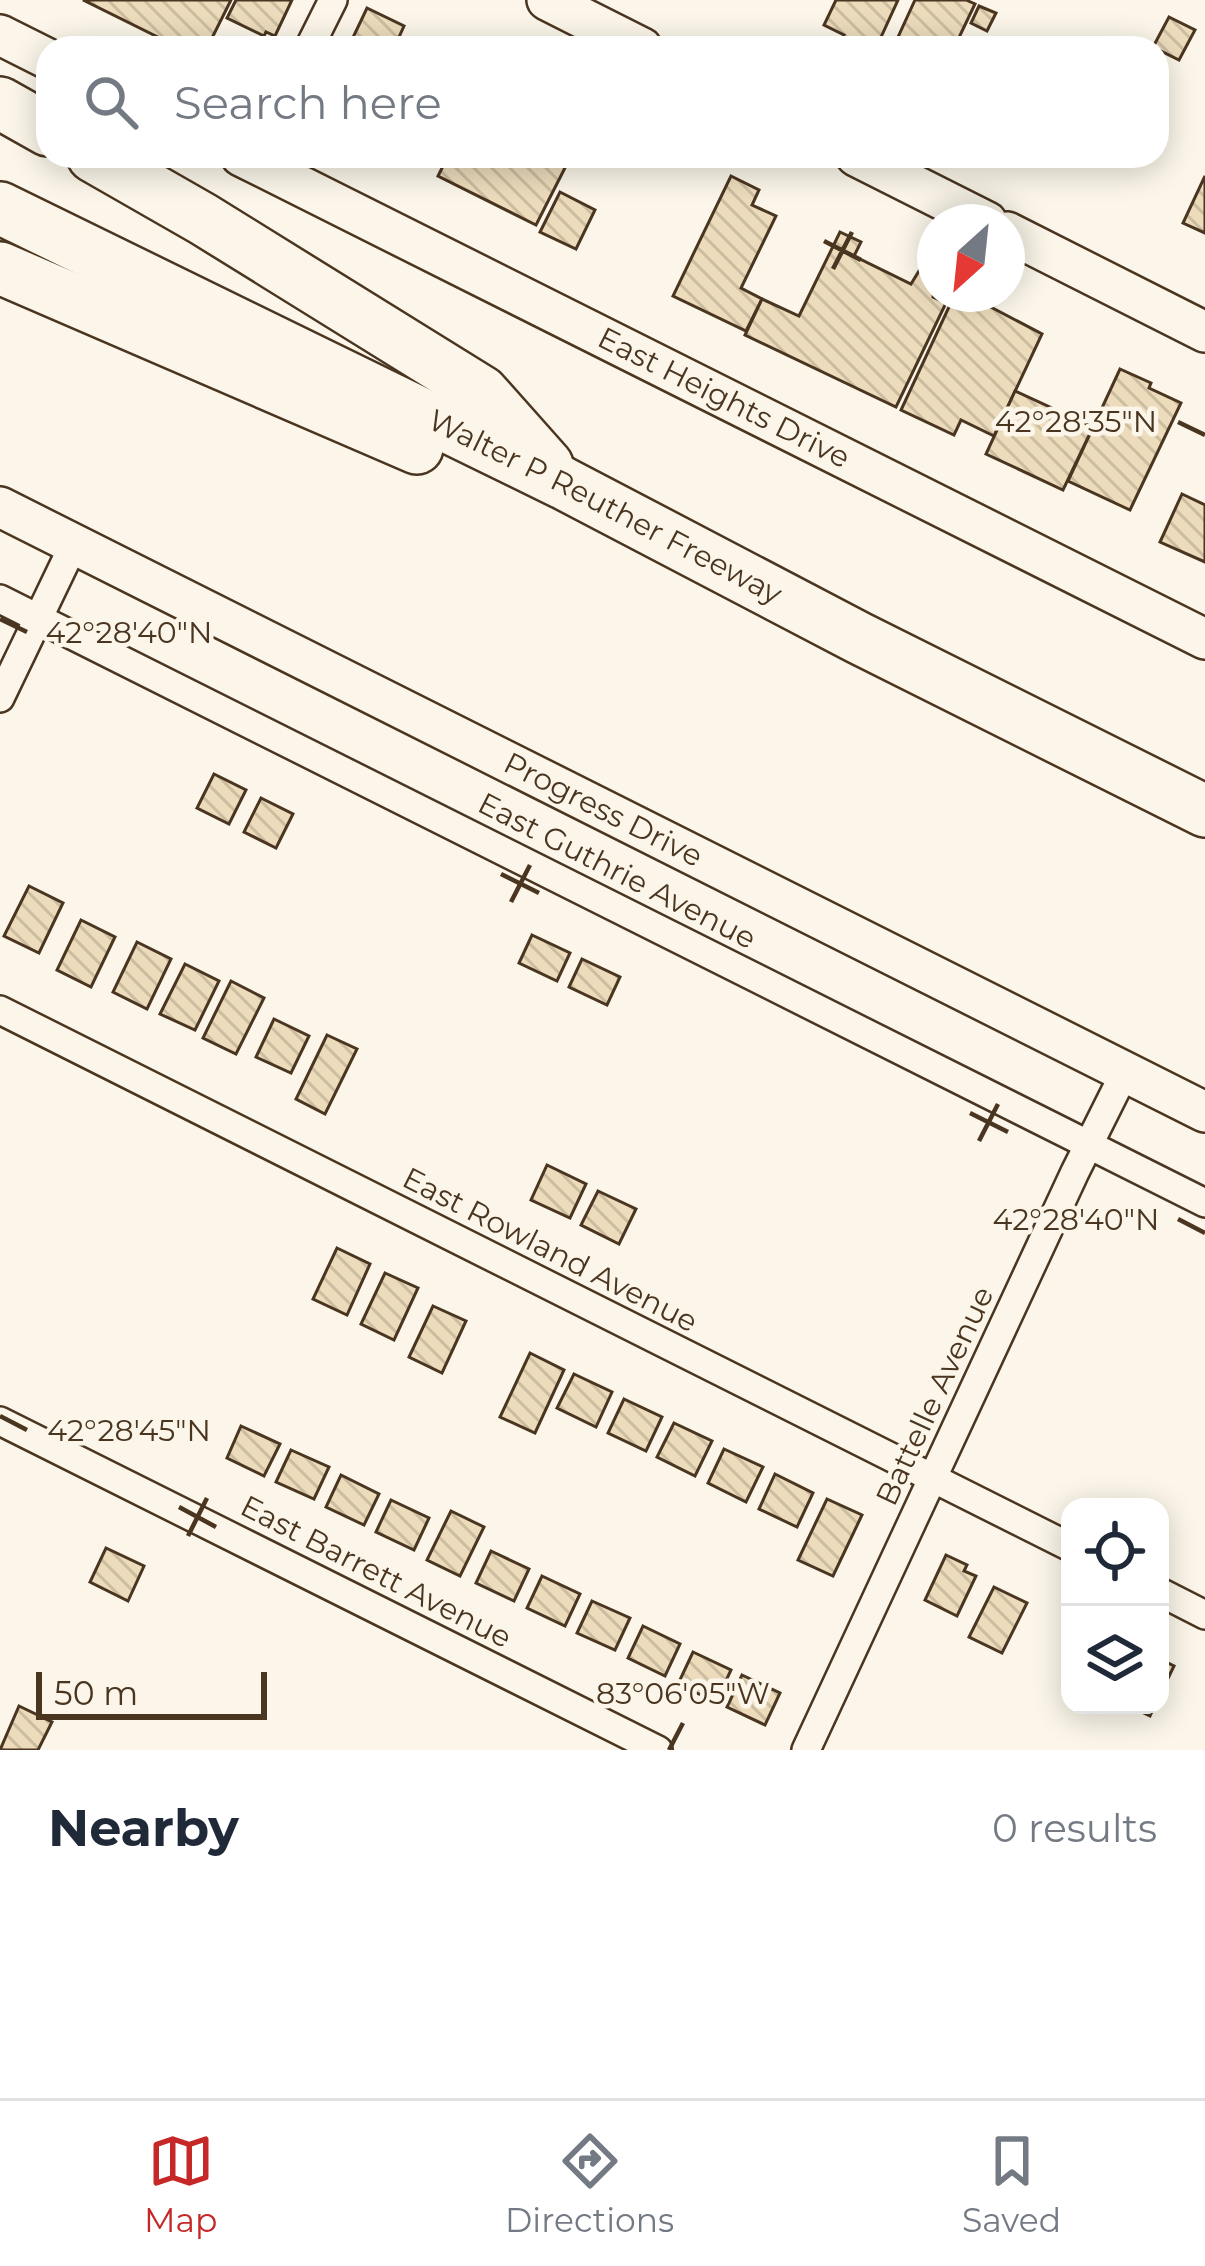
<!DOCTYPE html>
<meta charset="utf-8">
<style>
body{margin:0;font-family:Montserrat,sans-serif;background:#f2f2f3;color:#1f2937}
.controls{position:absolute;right:36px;bottom:36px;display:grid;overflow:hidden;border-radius:24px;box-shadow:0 6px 30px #0003}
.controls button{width:108px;height:108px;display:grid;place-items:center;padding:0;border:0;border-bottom:3px solid #e0e1e3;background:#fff;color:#1f2937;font:60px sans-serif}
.compass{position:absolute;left:917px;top:204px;width:108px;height:108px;border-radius:50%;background:#fff;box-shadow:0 6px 30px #0003;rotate:207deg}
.scale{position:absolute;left:36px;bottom:30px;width:231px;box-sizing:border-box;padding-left:12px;border:6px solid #4a3520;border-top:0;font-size:33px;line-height:42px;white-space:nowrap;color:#4a3520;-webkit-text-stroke:9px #fbf6e9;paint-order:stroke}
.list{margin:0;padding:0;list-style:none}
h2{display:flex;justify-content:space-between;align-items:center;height:156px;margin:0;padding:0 48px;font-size:51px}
h2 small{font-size:39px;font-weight:400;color:#747a83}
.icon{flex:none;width:66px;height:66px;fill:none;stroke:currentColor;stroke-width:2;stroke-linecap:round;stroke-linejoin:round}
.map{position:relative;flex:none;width:1205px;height:1750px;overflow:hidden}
.search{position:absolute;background:#fff;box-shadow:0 6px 30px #0003;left:36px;right:36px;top:36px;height:132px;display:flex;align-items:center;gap:30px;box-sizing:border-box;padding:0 42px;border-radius:36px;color:#747a83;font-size:45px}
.sheet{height:348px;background:#fff}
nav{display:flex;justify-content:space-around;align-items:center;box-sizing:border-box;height:168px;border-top:3px solid #e0e1e3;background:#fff;font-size:33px;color:#747a83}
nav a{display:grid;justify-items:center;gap:6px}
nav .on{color:#c62828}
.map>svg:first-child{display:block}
.building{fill:url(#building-back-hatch);stroke:#4a3520;stroke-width:3}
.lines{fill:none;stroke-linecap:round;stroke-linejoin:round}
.street-casing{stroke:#4a3520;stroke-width:32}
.secondary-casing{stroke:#4a3520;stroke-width:44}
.highway-casing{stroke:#4a3520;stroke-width:56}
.street{stroke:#fbf6e9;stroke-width:27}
.secondary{stroke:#fbf6e9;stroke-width:39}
.highway{stroke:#fbf6e9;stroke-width:51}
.ticks{fill:none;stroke:#4a3520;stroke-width:4.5}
.labels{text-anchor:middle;stroke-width:9;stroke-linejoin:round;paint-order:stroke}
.street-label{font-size:30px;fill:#4a3520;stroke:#fbf6e9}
.ticks-label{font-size:30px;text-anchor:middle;fill:#4a3520;stroke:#fbf6e9;stroke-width:9;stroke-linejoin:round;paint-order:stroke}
</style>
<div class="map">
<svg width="1205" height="1750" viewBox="0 0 1205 1750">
<defs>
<pattern id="building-back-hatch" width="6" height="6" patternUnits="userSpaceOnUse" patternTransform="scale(3)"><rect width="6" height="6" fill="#ecdcbc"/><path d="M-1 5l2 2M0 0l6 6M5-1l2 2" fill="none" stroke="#ccbda1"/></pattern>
</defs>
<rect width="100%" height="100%" fill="#fbf6e9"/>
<g class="building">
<polygon points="83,0 231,0 207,48 180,48"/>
<polygon points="236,0 292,0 275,36 266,32 264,36 227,18"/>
<polygon points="836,0 898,0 876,48 838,48 844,35 824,25"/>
<polygon points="915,0 966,0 975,4 954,48 893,48"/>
<polygon points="979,6 996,13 987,31 971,23"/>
<polygon points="367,8 404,26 394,48 348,48"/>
<polygon points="1169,17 1195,30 1179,60 1153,47"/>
<polygon points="448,156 571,156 536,225 438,176"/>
<polygon points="731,176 759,190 752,205 776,216 741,288 762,299 746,331 673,296"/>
<polygon points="1205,176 1205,233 1183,223"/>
<polygon points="560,192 595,210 576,249 540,232"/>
<polygon points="840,232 861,242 854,256 911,284 919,271 935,278 933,297 946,303 896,407 745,335 762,299 799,316"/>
<polygon points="955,294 966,294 1042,334 994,436 961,420 954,435 901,410"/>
<polygon points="1120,369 1151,383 1149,388 1181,403 1130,510 1068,481"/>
<polygon points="1015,391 1093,427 1063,490 986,454"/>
<polygon points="1182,494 1205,505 1205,562 1160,542"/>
<polygon points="214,774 246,790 229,824 197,808"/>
<polygon points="261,798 293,814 276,848 244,832"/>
<polygon points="29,886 63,903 39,953 4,936"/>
<polygon points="81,920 115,937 91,987 57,970"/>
<polygon points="532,935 570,953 557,981 519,963"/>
<polygon points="137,942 171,959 147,1009 113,992"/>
<polygon points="582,959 620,977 607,1005 569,987"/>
<polygon points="185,964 219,981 195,1030 160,1014"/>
<polygon points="231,981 264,998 236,1054 203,1038"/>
<polygon points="274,1019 309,1036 291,1073 256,1057"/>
<polygon points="327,1035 357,1049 325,1114 296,1099"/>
<polygon points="547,1165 586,1184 570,1218 531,1200"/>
<polygon points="598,1191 636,1209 619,1244 581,1225"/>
<polygon points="337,1248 370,1264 347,1315 313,1299"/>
<polygon points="385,1273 418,1288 394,1340 361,1324"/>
<polygon points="433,1306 466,1321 442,1373 409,1357"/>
<polygon points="530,1353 564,1370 535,1433 500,1417"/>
<polygon points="574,1374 612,1392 596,1427 557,1408"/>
<polygon points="624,1399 662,1417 646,1451 608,1433"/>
<polygon points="674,1423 712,1441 695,1476 657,1457"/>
<polygon points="241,1426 280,1444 264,1476 227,1458"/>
<polygon points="724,1449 763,1467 746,1502 708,1483"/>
<polygon points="291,1450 329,1467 314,1499 276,1482"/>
<polygon points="775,1474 813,1493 797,1527 759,1509"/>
<polygon points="341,1475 379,1494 364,1525 326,1507"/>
<polygon points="827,1499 862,1515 833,1576 798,1560"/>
<polygon points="391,1500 429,1518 414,1550 376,1532"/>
<polygon points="451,1511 484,1527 460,1576 427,1560"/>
<polygon points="106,1548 144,1566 128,1601 90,1582"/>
<polygon points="491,1551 529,1569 514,1601 476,1583"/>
<polygon points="946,1555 967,1565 964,1571 976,1576 957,1616 925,1600"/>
<polygon points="542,1576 580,1594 565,1626 527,1608"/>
<polygon points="994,1587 1027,1603 1002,1653 969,1637"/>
<polygon points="592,1601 630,1618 615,1650 577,1633"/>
<polygon points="643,1626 680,1644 665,1676 628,1658"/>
<polygon points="693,1652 731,1670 716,1702 678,1684"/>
<polygon points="1160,1659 1174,1666 1160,1695"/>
<polygon points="742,1675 780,1693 765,1725 727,1707"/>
<polygon points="1127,1705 1155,1705 1150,1716"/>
<polygon points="19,1706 52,1722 38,1750 0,1750"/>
</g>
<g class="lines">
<g class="street-casing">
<g id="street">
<polyline points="309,48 333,0"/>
<polyline points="0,599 1205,1203"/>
<polyline points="0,698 74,544"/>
<polyline points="0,1010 1070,1547"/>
<polyline points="0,1421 658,1750"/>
<polyline points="1160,1592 1205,1615"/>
<polyline points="806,1750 1075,1172 1125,1072"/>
</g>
</g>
<g class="secondary-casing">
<g id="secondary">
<polyline points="547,0 642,48"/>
<polyline points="0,35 48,59"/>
<path id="s1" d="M241 156 1205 639"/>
<polyline points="856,156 987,222"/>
<polyline points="1007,232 1205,332"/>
<path id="s2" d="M0 507 1205 1112"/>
</g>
</g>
<g class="highway-casing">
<g id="highway">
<polyline points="0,103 48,130"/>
<polyline points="93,156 203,219 482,392 547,465"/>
<path id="s3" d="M0 208 563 483 859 638 1205 811"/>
<polyline points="0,268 417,448"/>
</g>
</g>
<use href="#street" class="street"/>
<use href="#secondary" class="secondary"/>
<use href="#highway" class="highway"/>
</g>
<path class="ticks" d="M824 241 861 260M833 269 852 232M1178 422 1205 435M0 619 27 632M501 874 539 893M511 902 530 865M970 1113 1008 1132M979 1141 998 1104M1178 1219 1205 1233M0 1416 27 1430M179 1507 216 1527M188 1536 207 1498M669 1750 683 1723"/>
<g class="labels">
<g class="street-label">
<text dy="10" stroke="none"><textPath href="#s1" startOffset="540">East Heights Drive</textPath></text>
<text dy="10" stroke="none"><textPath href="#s3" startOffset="675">Walter P Reuther Freeway</textPath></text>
<text dy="10" stroke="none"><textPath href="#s2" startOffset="675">Progress Drive</textPath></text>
<text transform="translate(617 871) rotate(27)" y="10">East Guthrie Avenue</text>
<text transform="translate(550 1250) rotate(27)" y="10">East Rowland Avenue</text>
<text transform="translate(935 1396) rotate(-65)" y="10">Battelle Avenue</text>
<text transform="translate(376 1572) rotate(27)" y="10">East Barrett Avenue</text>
</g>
</g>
<g class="ticks-label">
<text x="1076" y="432">42°28'35"N</text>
<text x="129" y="643">42°28'40"N</text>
<text x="1076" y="1230">42°28'40"N</text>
<text x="129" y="1441">42°28'45"N</text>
<text x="683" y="1704">83°06'05"W</text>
</g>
</svg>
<div class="controls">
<button><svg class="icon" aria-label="locate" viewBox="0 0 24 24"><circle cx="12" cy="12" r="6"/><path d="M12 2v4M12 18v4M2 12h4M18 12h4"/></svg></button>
<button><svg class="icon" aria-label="layers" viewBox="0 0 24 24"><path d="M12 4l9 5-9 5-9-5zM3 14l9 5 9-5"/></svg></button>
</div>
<svg class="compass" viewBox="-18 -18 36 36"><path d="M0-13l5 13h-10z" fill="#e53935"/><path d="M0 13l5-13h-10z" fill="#747a83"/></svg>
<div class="scale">50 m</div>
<div class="search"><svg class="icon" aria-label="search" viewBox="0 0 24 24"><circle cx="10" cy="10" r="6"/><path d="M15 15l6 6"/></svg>Search here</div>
</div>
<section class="sheet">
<h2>Nearby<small>0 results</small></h2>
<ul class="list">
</ul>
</section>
<nav>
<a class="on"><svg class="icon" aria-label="map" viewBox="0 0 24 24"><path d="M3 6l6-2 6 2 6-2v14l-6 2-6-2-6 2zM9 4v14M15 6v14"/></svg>Map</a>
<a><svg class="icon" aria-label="directions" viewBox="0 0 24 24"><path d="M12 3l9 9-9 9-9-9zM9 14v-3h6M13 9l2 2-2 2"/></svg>Directions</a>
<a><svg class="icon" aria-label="saved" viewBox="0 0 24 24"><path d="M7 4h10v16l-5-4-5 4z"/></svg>Saved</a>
</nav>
